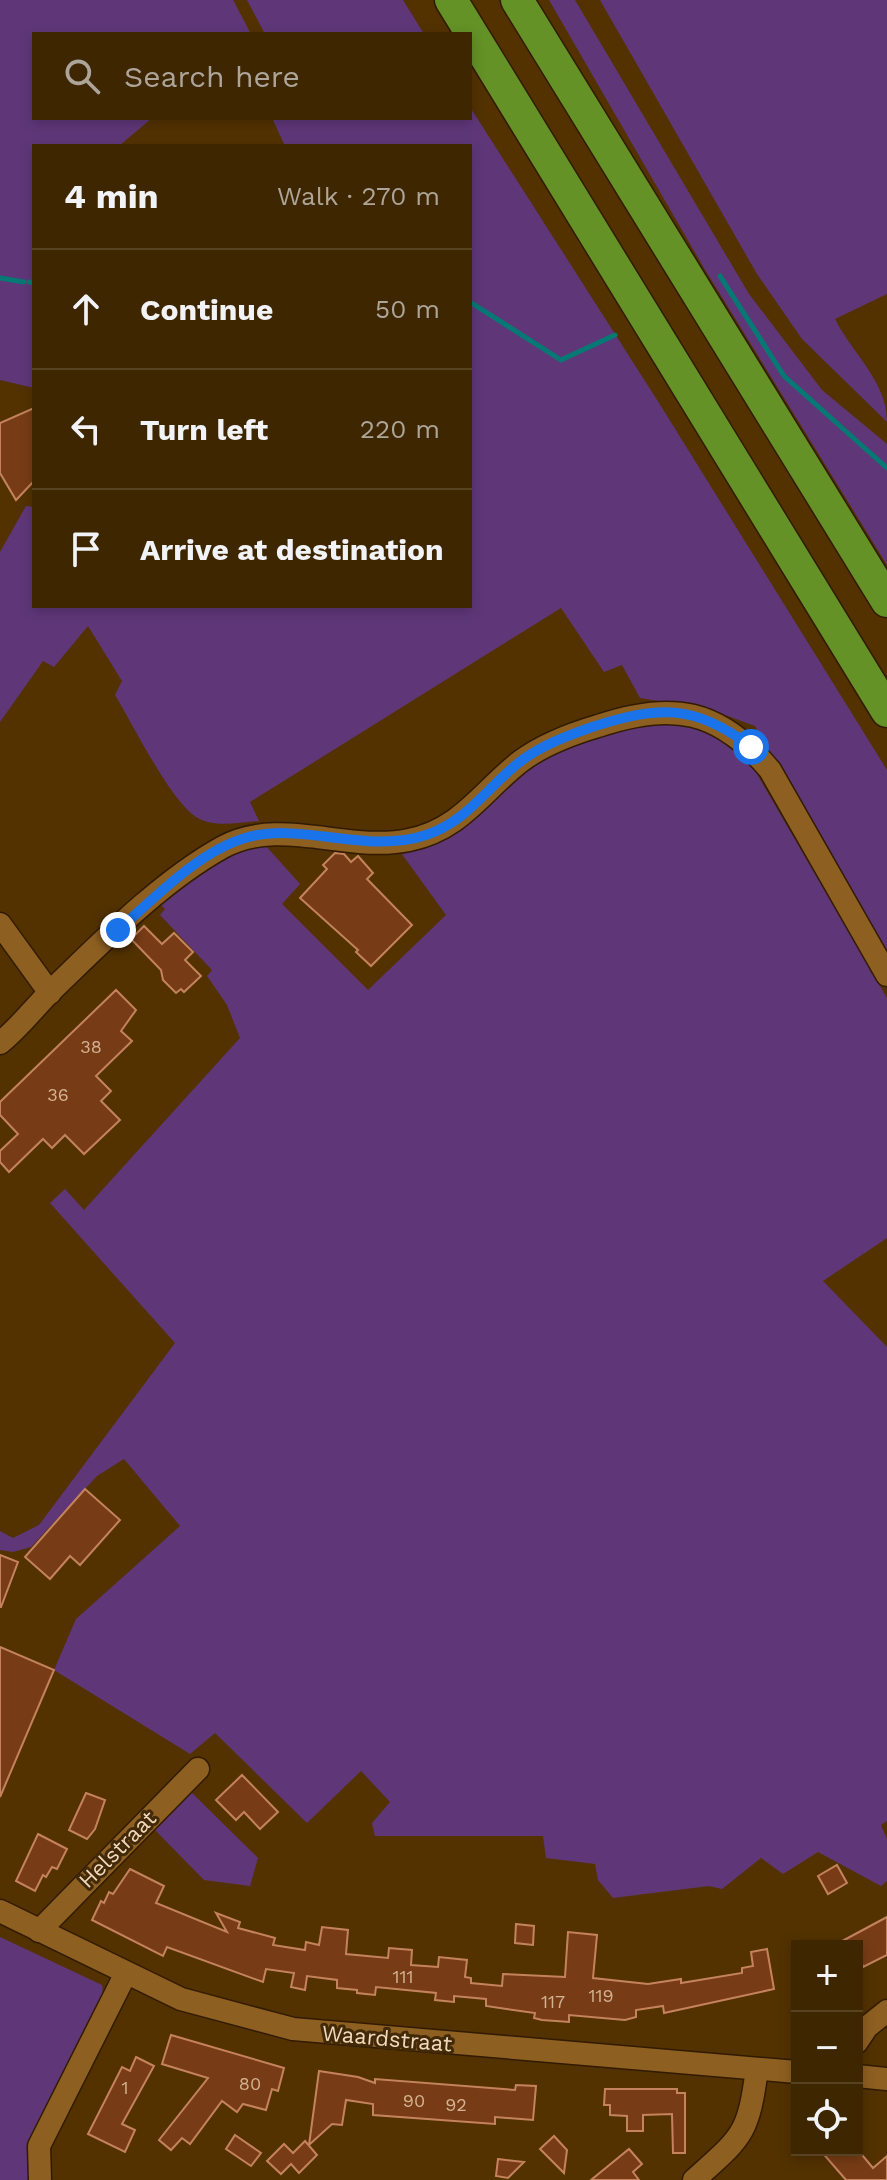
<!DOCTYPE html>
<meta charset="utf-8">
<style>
body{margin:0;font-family:"Work Sans",sans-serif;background:#49320f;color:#f1f3f6}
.controls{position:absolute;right:24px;bottom:24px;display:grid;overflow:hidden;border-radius:0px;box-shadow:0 4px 12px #0003}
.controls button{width:72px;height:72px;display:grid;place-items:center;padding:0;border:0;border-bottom:2px solid #574322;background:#3e2600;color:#f1f3f6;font:40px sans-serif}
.stop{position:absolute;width:24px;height:24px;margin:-18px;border:6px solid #1a73e8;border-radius:50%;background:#fff}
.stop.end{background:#1a73e8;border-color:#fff;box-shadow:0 2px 8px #0008}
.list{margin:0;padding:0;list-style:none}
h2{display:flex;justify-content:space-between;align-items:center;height:104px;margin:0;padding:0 32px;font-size:34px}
h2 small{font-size:26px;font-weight:400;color:#ada599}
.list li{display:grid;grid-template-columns:52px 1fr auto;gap:24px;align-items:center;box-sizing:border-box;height:120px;padding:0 32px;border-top:2px solid #574322}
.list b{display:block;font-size:30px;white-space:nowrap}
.list em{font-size:26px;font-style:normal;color:#ada599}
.icon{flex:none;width:44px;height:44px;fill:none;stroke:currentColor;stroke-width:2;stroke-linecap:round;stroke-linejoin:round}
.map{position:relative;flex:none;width:887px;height:2180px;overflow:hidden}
.search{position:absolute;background:#3e2600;box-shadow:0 4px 12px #0003;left:32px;top:32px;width:440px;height:88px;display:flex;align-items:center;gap:20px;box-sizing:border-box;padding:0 28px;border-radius:0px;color:#ada599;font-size:30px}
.panel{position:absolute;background:#3e2600;box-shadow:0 4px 12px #0003;left:32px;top:144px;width:440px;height:464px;border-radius:0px}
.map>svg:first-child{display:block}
.green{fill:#5f3779}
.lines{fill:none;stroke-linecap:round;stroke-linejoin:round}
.stream{stroke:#067974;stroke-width:5}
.building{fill:#773c15;stroke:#c5835d;stroke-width:2}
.minor-casing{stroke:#321b00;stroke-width:25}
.highway-casing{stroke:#321b00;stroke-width:35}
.minor{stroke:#8d5f21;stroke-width:22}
.highway{stroke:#649226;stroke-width:32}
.route{stroke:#1a73e8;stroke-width:10}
.labels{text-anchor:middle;stroke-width:6;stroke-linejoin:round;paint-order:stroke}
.number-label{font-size:18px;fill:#d4b292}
.street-label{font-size:22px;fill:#f3d9bc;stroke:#422a09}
</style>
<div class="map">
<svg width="887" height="2180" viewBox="0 0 887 2180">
<rect width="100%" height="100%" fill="#533200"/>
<g class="green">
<polygon points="0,0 233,0 251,34 34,34 34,118 152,118 119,146 34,146 34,388 0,380"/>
<polygon points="247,0 403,0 424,34 265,34"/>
<polygon points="549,0 575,0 749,294 822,390 887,444 887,565 704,268"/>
<path d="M600 0H887V294L835 319C853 355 887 381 887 422L802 339 757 274Z"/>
<path d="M470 107 659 403 887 770V959L755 726 709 709 640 698 622 665 604 672 561 608 250 802 259 821C240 822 215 828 198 818 171 803 133 724 115 695L122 681 88 626 54 667 43 661 0 722V552L26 506 34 507V606H470V146H285L272 118H470Z"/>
<polygon points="654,719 711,727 750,762 887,998 887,1238 823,1281 887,1347 887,1821 881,1825 887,1839 887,1881 881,1886 818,1852 783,1874 761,1858 722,1889 709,1886 613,1898 598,1880 595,1864 546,1858 543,1836 375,1836 372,1823 390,1802 361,1771 307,1823 215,1733 190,1754 54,1670 76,1619 180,1526 124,1459 97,1476 31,1547 13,1552 0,1550 0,1531 13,1538 39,1525 175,1343 50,1203 65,1189 84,1210 240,1038 227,1005 207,976 212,970 160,915 165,909 160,904 224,855 265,845 300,884 282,904 368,990 446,915 399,850 501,788 556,748"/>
<polygon points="187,1788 258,1858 250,1886 204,1880 149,1824"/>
<polygon points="0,1937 102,1985 103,1995 30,2180 0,2180"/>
</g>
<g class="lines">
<g class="stream">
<polyline points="720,276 784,376 887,468"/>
<polyline points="0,278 24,282"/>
<polyline points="29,282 34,283"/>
<polyline points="470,302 561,360 615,335"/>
</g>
</g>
<g class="building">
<polygon points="34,408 34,481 16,500 0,473 0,423"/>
<polygon points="335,853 344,854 351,862 358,856 373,873 367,879 412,925 371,966 356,952 358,950 300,898 327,869 323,865"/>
<polygon points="144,926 162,944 174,933 193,952 185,960 201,976 184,992 181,989 176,993 163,980 161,970 131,939"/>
<polygon points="116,990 136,1010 121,1031 132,1041 96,1076 111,1091 101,1101 120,1120 84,1154 65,1135 52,1148 43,1139 9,1172 0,1162 0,1151 18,1134 0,1115 0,1102"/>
<polygon points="85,1489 120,1520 80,1565 70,1556 50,1579 25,1557"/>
<polygon points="0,1555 18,1562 1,1607 0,1607"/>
<polygon points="0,1647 54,1670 0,1797"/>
<polygon points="242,1775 278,1812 260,1829 244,1812 236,1820 216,1800"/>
<polygon points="86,1793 105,1800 95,1829 87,1839 69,1830"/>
<polygon points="38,1834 67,1849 57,1869 52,1867 46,1877 43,1875 35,1891 16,1881"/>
<polygon points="837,1865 847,1883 828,1894 818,1876"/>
<polygon points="130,1869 164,1886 156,1903 227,1932 216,1913 240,1922 238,1928 275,1938 273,1945 305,1950 306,1942 319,1945 322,1927 348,1930 346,1954 388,1958 389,1948 412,1950 411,1965 438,1967 439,1957 467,1960 465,1977 471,1978 471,1983 502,1986 503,1974 565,1977 568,1932 597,1935 593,1978 648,1984 681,1979 681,1983 742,1973 742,1968 753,1966 751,1952 767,1949 774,1989 664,2013 663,2006 636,2010 636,2017 625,2020 569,2015 569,2022 542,2020 534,2018 535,2013 486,2006 486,1999 454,1996 454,2002 435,2000 436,1993 376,1987 375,1995 357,1993 357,1990 337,1988 337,1980 307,1976 305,1990 291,1987 294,1973 266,1969 263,1982 167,1947 163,1956 92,1920 101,1901 104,1903 109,1892 113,1894"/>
<polygon points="887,1917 887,1955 863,1967 857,1946 833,1946"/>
<polygon points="516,1924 534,1926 533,1945 515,1943"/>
<polygon points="171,2035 284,2068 278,2091 272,2089 266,2110 243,2104 237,2112 222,2101 190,2144 182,2138 171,2150 159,2140 208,2078 162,2064"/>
<polygon points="136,2057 154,2066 122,2124 135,2130 125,2152 88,2134 122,2067 130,2071"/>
<polygon points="319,2071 358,2077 375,2083 375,2079 515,2090 516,2085 536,2086 533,2120 495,2117 495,2124 373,2115 373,2104 346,2100 342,2125 332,2124 309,2145"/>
<polygon points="605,2089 677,2089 677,2093 685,2093 685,2153 673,2153 672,2114 643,2115 643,2131 627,2131 627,2116 610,2115 610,2105 604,2105"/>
<polygon points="235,2135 261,2153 251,2166 226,2149"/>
<polygon points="554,2136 567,2150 564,2173 540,2149"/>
<polygon points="305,2141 317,2155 299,2173 291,2164 281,2174 267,2161 284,2144 293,2153"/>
<polygon points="629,2149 642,2164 633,2172 639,2180 591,2180"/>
<polygon points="820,2150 858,2150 873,2168 887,2156 887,2180 846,2180"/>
<polygon points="498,2159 524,2162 508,2178 496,2176"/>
</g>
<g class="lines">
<g class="minor-casing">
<g id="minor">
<polyline points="0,924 50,993"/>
<path d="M0 1043C19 1028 34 1008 51 991 103 941 160 882 223 847 280 816 348 853 409 840 462 829 482 791 521 761 544 744 571 734 598 726 672 701 719 709 770 770L887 975"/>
<polyline points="0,1911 181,1999 293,2029 797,2072"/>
<polyline points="39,1931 198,1769"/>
<polyline points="857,2042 867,2027 887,2011"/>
<polyline points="857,2076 887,2079"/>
<polyline points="40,2180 39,2146 125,1975"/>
<path d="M694 2180C743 2136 748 2135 757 2069"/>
</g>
</g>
<g class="highway-casing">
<g id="highway">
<polyline points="451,0 887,711"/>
<polyline points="517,0 887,601"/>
</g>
</g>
<use href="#minor" class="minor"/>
<use href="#highway" class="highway"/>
</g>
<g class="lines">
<path class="route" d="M118 930C155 898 198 852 245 838 300 821 366 855 426 835 468 821 488 786 521 761 542 745 567 736 592 727 657 706 695 703 751 747"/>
</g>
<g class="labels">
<g class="number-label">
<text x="91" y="1053">38</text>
<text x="58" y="1101">36</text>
<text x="403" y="1983">111</text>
<text x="601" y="2002">119</text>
<text x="553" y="2008">117</text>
<text x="250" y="2090">80</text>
<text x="125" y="2094">1</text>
<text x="414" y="2107">90</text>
<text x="456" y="2111">92</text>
</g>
<g class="street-label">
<text transform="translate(117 1849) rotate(-45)" y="8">Helstraat</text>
<text transform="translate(387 2038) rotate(5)" y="8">Waardstraat</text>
</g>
</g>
</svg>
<div class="controls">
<button>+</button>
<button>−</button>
<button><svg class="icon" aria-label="locate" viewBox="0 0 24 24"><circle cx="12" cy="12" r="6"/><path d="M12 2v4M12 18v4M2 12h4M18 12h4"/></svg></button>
</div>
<div class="stop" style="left:751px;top:747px"></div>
<div class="stop end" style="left:118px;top:930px"></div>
<div class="search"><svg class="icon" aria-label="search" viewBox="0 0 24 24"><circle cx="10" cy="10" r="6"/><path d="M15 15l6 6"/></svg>Search here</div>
<section class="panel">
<h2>4 min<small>Walk · 270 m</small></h2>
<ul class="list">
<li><svg class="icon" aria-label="ahead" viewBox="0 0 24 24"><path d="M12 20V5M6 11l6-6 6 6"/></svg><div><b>Continue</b></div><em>50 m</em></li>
<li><svg class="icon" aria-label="left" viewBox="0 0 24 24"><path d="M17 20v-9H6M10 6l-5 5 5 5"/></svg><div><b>Turn left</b></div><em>220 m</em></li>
<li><svg class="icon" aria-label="arrive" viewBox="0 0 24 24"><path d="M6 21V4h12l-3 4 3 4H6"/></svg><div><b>Arrive at destination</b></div></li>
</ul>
</section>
</div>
